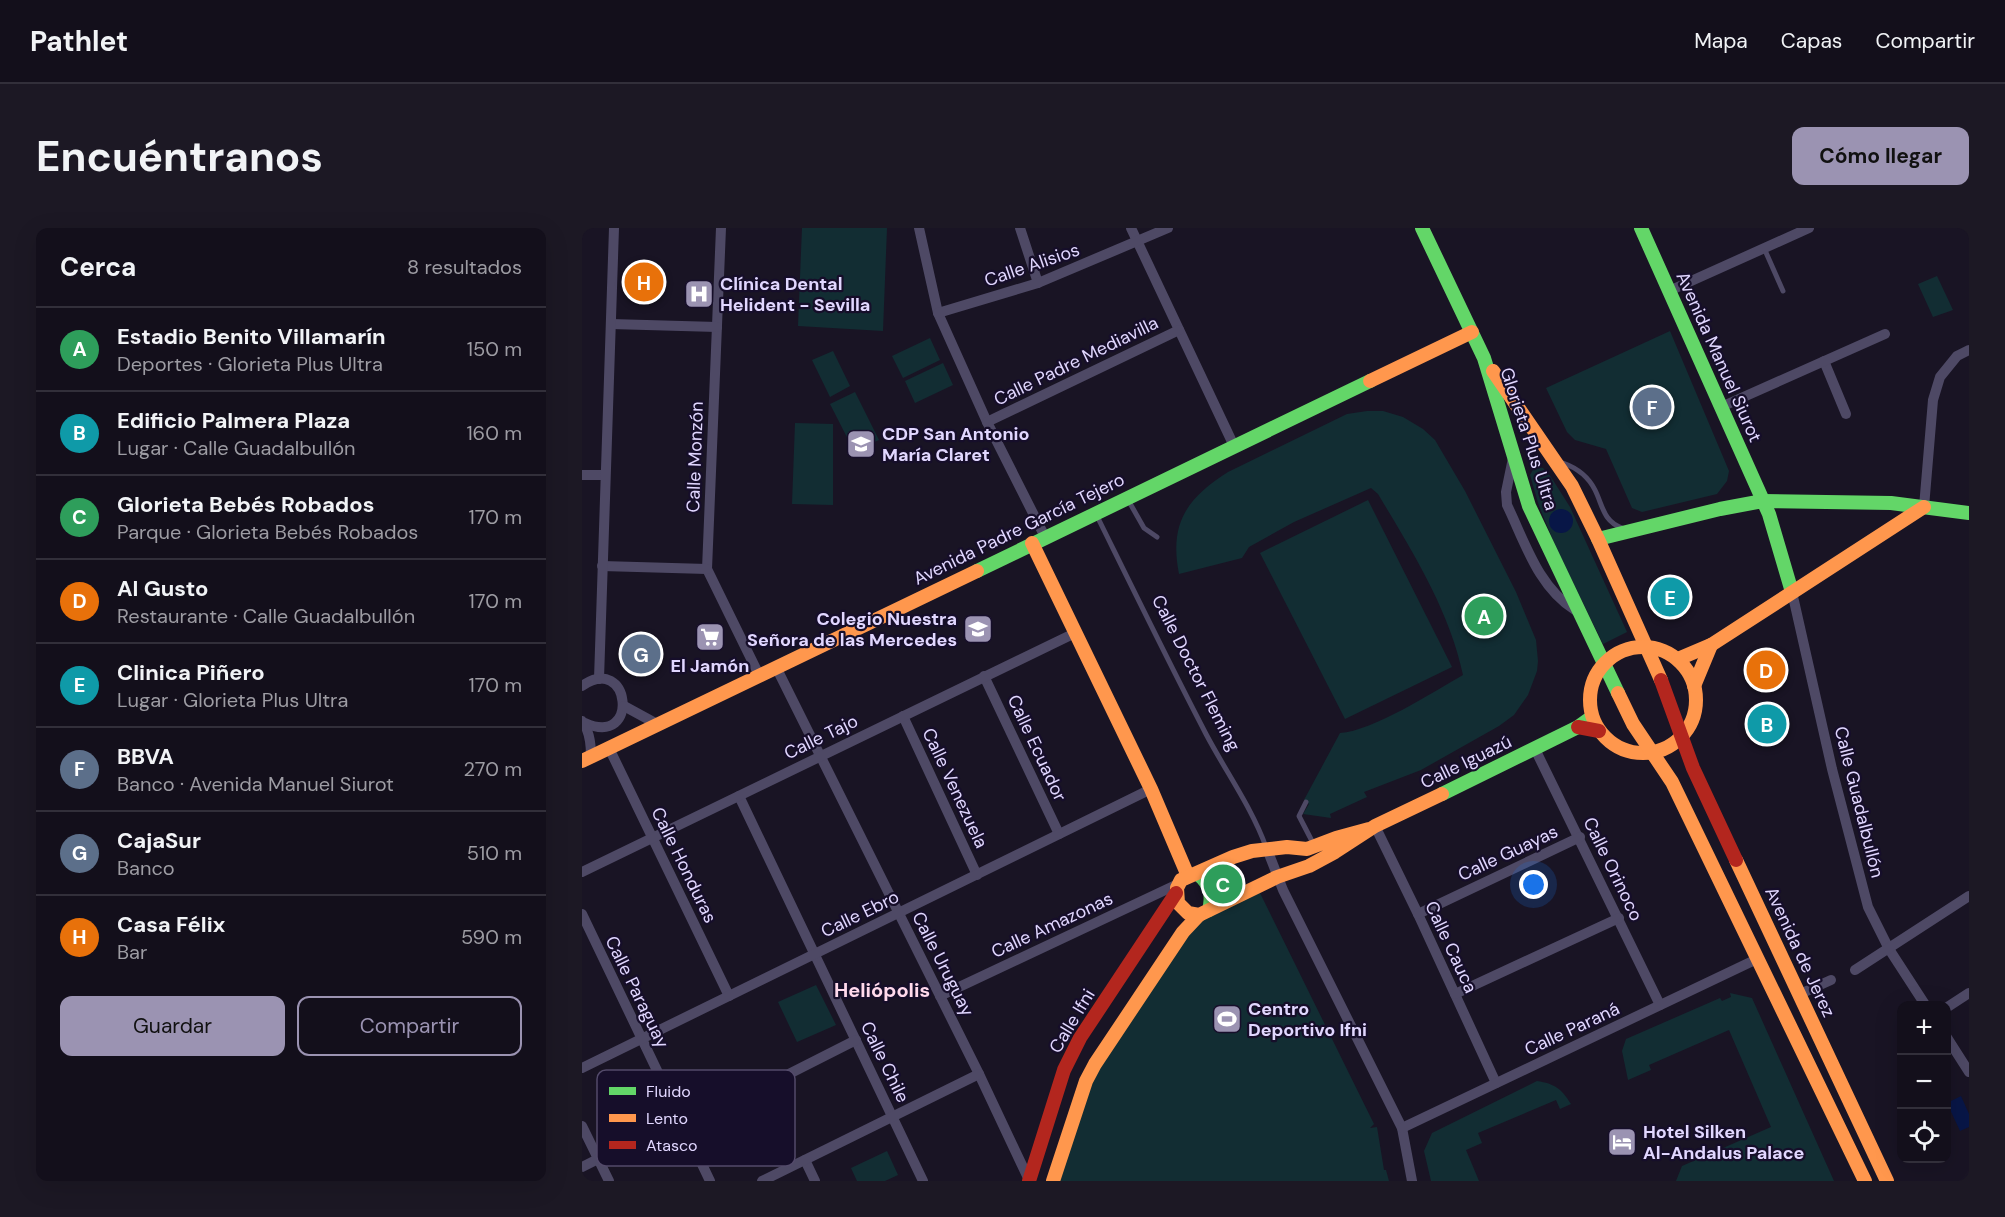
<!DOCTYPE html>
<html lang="es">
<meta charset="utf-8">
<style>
body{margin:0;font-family:"DM Sans",sans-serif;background:#1c1824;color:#f1f3f6}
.controls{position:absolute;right:18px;bottom:18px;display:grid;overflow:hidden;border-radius:12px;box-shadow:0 6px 24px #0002}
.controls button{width:54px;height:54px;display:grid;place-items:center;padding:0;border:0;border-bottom:2px solid #322f3a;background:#130f1b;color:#f1f3f6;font:30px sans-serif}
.you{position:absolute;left:952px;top:657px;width:21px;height:21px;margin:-15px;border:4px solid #fff;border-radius:50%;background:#1a73e8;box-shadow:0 0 0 9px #1a73e833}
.badge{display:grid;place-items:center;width:39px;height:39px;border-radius:50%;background:#9b93b2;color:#fff;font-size:20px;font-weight:700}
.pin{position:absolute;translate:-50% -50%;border:3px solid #fff;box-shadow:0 2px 6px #0006}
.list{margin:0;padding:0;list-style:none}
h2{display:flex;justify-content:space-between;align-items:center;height:78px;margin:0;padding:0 24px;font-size:26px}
h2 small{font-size:20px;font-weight:400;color:#9d9ca3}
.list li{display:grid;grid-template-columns:39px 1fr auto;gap:18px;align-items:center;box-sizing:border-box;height:84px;padding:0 24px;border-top:2px solid #322f3a}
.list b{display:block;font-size:22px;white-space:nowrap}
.list p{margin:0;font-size:20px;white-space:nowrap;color:#9d9ca3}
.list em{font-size:20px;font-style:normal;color:#9d9ca3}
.actions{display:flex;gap:12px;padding:18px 24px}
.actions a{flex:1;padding:14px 0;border:2px solid #9b93b2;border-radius:12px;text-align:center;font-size:21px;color:#9b93b2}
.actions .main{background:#9b93b2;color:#111}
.icon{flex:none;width:33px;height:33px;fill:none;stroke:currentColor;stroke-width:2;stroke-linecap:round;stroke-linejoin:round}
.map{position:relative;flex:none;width:1387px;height:953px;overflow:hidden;border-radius:12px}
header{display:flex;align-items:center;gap:36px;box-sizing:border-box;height:84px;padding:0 30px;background:#130f1b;border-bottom:2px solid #322f3a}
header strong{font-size:28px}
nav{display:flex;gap:33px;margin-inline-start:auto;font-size:21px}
.intro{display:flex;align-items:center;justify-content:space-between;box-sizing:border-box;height:144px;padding:0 36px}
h1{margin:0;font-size:42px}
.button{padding:15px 27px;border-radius:12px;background:#9b93b2;color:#111;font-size:21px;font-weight:700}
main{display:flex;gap:36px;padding:0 36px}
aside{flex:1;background:#130f1b;border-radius:12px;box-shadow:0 6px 24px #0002}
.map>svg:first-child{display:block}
.green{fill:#122d33}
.water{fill:#081647}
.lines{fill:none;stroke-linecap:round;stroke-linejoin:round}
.lane{stroke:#4e4965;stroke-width:5}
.street{stroke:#4e4965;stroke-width:10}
.fast{stroke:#63d668;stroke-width:14}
.slow{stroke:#ff974d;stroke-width:14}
.jam{stroke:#b3261e;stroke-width:14}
.labels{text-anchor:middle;stroke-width:4.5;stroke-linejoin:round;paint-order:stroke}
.street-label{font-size:18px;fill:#e1d7ff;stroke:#160e2a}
.poi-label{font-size:18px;font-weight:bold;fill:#e1d7ff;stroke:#160e2a;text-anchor:start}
.neighbourhood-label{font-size:20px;font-weight:bold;fill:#ffd9ec;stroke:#160e2a}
.key{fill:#160e2a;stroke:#534a6a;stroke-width:1.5}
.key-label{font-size:16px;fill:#e1d7ff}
</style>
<header>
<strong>Pathlet</strong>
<nav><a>Mapa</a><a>Capas</a><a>Compartir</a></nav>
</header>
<div class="intro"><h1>Encuéntranos</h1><a class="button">Cómo llegar</a></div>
<main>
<aside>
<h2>Cerca<small>8 resultados</small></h2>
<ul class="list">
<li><span class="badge" style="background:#2e9e5b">A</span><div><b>Estadio Benito Villamarín</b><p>Deportes · Glorieta Plus Ultra</p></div><em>150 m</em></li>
<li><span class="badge" style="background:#0f9aa8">B</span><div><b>Edificio Palmera Plaza</b><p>Lugar · Calle Guadalbullón</p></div><em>160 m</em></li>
<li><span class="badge" style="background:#2e9e5b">C</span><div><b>Glorieta Bebés Robados</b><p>Parque · Glorieta Bebés Robados</p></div><em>170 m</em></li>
<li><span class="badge" style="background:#e8710a">D</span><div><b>Al Gusto</b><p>Restaurante · Calle Guadalbullón</p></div><em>170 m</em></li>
<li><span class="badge" style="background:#0f9aa8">E</span><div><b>Clinica Piñero</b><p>Lugar · Glorieta Plus Ultra</p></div><em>170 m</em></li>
<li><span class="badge" style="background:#5c6f8a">F</span><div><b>BBVA</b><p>Banco · Avenida Manuel Siurot</p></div><em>270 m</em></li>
<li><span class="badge" style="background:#5c6f8a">G</span><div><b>CajaSur</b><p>Banco</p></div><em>510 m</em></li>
<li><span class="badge" style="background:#e8710a">H</span><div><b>Casa Félix</b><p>Bar</p></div><em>590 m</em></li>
</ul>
<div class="actions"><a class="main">Guardar</a><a>Compartir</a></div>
</aside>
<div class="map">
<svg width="1387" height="953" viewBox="0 0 1387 953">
<rect width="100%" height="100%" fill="#191424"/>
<g class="green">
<polygon points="220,0 305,0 301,103 216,98"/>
<polygon points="1355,48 1371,82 1351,89 1336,56"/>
<polygon points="1088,103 1147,243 1145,253 1135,266 1060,284 1050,280 1024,221 993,212 985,204 964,160"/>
<polygon points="348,110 358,132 321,150 310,128"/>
<polygon points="251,123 268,158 248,169 230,132"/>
<polygon points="361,135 371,157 333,175 323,153"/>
<polygon points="273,164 297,212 272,223 248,176"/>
<path d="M785 183H801L821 189 841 201 853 212 883 263 934 364 954 412 956 433 955 443 946 467 932 487 917 498 839 542 782 564 785 569 748 586 749 590 721 586 727 576 722 572 758 505C791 503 851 464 881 447 867 381 830 323 796 266L789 260 712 294 667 319 660 330 597 346C587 295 605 270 646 244L765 186Z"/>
<polygon points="213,195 251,196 251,277 210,276"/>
<polygon points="953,238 961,240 969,249 988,279 1045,404 1021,416 973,317 957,278 948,247"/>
<polygon points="786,272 870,439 763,491 678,325"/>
<polygon points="677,663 792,896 788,900 795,899 802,942 804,942 807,953 477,953 510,851 614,696"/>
<polygon points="234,757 254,797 215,814 196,774"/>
<polygon points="1148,765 1170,770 1252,953 1094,953 1100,938 1189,899 1147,802 1067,837 1069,842 1046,852 1040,823 1044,811 1138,770 1140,773 1149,769"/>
<path d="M955 853C973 856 979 860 989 876L978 881 974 872 896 905 900 915 884 922 897 953H849L842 923 850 905Z"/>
<polygon points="305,923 316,947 303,953 275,953 269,940"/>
</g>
<g class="water">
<circle cx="979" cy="293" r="12"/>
<polygon points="1379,868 1387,886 1387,899 1378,903 1365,875"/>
</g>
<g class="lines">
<g class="lane">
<polyline points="1182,20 1201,63"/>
<path d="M981 235C995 240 1006 248 1013 262 1021 278 1021 293 1040 300"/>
<polyline points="545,270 562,300 575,309"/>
<path d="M514 286C550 359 586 433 624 506 644 544 670 580 684 619"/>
<polyline points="724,574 717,588 732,617"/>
</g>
<g class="street">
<polyline points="139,0 125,341 177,447"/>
<polyline points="337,0 356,85 405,194 463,309"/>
<polyline points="438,0 456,55"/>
<polyline points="549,0 652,218"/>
<polyline points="1087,63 1227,0"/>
<polyline points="356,85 456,55 586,0"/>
<polyline points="29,96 135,99"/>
<polyline points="1242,133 1264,186"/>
<polyline points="1139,179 1303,106"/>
<polyline points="405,194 597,102"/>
<path d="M931 230 924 264 925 277C943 314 956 359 993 382"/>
<polyline points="0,247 23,247"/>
<polyline points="1342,279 1351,172 1358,149 1375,128 1387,122"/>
<polyline points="20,338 125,341"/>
<polyline points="1210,364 1250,541 1286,679 1307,721 1344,778"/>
<polyline points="194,439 397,846 447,952"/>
<polyline points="402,448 477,606"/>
<polyline points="17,451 32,0"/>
<path d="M0 458C48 424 59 520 3 495"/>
<polyline points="42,478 75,496"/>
<polyline points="321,488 395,647"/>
<path d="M0 493C8 503 9 516 9 528"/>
<polyline points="27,520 147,768"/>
<polyline points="953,521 1078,777"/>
<polyline points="157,568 341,953"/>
<polyline points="793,598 836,686 914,855"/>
<polyline points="685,621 701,662 820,900 830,953"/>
<polyline points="0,644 493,405"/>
<polyline points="0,686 128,953"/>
<polyline points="836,686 998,609"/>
<polyline points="1273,742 1387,668"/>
<polyline points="873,766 1037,690"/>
<polyline points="1218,766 1249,752"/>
<polyline points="358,768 596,656"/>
<polyline points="1364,780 1387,765"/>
<polyline points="1364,808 1387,844"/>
<polyline points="0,840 569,561"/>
<polyline points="0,898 27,953"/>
<polyline points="102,899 274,812"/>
<polyline points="820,900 1175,731"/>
<polyline points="223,932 233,953"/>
<polyline points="0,939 16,931"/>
<polyline points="180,953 397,846"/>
</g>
<g class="fast">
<polyline points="840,0 902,130 947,278 1036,465"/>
<polyline points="1059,0 1187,286 1210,364"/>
<polyline points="1016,311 1138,281 1181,273 1309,275 1387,285"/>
<polyline points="395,343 788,153"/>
<polyline points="860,566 996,499 1010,489"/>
<path d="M616 646C628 656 631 667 627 682"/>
</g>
<g class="slow">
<polyline points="911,143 990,258 1016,311 1079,452"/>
<polyline points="788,153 890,104"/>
<polyline points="450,315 569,561 606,648"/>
<circle cx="1061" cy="472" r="53"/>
<polyline points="1096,431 1129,417 1342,279"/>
<polyline points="1112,458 1129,417"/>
<polyline points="1036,465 1051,496 1090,554 1283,953"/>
<polyline points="0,533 395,343"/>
<polyline points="787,601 754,610 725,621 705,619 670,623 651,629 599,652 595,660 596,675 606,685 617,687 695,649 727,638 753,624 793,598 860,566"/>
<polyline points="1154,632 1305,953"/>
<polyline points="471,953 504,853 513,836 601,704 617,687"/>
</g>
<g class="jam">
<polyline points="1079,452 1111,540 1154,632"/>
<polyline points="996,499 1017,503"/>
<polyline points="447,953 482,842 498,810 594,665"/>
</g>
</g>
<defs>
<g id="hospital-square" transform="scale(1.5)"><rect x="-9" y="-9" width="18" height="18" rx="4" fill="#9b93b2" stroke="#160e2a"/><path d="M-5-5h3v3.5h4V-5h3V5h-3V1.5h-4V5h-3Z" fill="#fff"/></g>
<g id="school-square" transform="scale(1.5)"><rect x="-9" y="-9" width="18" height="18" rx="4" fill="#9b93b2" stroke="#160e2a"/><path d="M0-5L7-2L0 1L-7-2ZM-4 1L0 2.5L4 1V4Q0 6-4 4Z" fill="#fff"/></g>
<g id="supermarket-square" transform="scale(1.5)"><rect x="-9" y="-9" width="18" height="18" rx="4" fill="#9b93b2" stroke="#160e2a"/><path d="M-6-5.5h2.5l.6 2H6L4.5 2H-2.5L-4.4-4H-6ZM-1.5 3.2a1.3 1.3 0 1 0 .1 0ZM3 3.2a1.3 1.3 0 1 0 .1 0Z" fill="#fff"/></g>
<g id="stadium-square" transform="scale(1.5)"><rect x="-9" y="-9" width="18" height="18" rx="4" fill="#9b93b2" stroke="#160e2a"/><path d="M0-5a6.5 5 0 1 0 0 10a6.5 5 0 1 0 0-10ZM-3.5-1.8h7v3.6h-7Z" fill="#fff"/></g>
<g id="hotel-square" transform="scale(1.5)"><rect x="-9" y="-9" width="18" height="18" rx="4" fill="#9b93b2" stroke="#160e2a"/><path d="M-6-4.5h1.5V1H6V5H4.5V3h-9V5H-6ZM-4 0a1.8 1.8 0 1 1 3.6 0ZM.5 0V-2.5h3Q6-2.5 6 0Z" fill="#fff"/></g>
</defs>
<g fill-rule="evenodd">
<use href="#hospital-square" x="117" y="66"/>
<use href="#school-square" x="279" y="216"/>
<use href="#school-square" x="396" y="401"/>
<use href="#supermarket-square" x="128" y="409"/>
<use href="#stadium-square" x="645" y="791"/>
<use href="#hotel-square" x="1040" y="914"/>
</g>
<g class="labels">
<g class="street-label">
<text transform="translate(450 37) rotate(-19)" y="6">Calle Alisios</text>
<text transform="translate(1137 129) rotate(66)" y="6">Avenida Manuel Siurot</text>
<text transform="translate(494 133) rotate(-26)" y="6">Calle Padre Mediavilla</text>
<text transform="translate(947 211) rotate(72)" y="6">Glorieta Plus Ultra</text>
<text transform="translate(113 229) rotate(-88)" y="6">Calle Monzón</text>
<text transform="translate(437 301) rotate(-26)" y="6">Avenida Padre García Tejero</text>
<text transform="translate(614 445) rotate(63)" y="6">Calle Doctor Fleming</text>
<text transform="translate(239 509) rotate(-26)" y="6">Calle Tajo</text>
<text transform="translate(455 520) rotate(65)" y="6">Calle Ecuador</text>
<text transform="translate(884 534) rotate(-26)" y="6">Calle Iguazú</text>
<text transform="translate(373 560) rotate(65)" y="6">Calle Venezuela</text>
<text transform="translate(1277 574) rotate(76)" y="6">Calle Guadalbullón</text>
<text transform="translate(926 625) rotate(-25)" y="6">Calle Guayas</text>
<text transform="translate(102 637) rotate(64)" y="6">Calle Honduras</text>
<text transform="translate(1031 641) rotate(64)" y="6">Calle Orinoco</text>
<text transform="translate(278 686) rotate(-26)" y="6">Calle Ebro</text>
<text transform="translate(470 697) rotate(-25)" y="6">Calle Amazonas</text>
<text transform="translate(869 719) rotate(65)" y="6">Calle Cauca</text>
<text transform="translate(1218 724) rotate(65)" y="6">Avenida de Jerez</text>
<text transform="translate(361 736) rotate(63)" y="6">Calle Uruguay</text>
<text transform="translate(55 764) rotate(64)" y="6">Calle Paraguay</text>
<text transform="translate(490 793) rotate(-59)" y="6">Calle Ifni</text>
<text transform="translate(990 801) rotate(-25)" y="6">Calle Paraná</text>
<text transform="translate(303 834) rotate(64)" y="6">Calle Chile</text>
</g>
<g class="poi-label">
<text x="138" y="62">Clínica Dental<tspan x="138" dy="21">Helident - Sevilla</tspan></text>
<text x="300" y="212">CDP San Antonio<tspan x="300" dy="21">María Claret</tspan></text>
<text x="375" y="397" text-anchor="end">Colegio Nuestra<tspan x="375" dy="21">Señora de las Mercedes</tspan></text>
<text x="128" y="444" text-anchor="middle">El Jamón</text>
<text x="666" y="787">Centro<tspan x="666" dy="21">Deportivo Ifni</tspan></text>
<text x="1061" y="910">Hotel Silken<tspan x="1061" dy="21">Al-Andalus Palace</tspan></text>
</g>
<g class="neighbourhood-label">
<text x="300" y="769">Heliópolis</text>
</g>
</g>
<rect x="15" y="842" width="198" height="96" rx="9" class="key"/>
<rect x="27" y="859" width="27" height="8" fill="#63d668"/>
<rect x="27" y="886" width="27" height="8" fill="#ff974d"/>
<rect x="27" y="913" width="27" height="8" fill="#b3261e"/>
<g class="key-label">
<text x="64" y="869">Fluido</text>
<text x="64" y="896">Lento</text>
<text x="64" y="923">Atasco</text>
</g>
</svg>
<div class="controls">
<button>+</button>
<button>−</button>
<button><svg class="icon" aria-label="locate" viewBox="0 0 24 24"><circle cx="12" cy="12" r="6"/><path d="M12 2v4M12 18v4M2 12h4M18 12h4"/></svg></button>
</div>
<div class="you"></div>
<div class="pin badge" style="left:902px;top:388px;background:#2e9e5b">A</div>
<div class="pin badge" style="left:1185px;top:496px;background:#0f9aa8">B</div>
<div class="pin badge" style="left:641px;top:656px;background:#2e9e5b">C</div>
<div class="pin badge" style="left:1184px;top:442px;background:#e8710a">D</div>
<div class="pin badge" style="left:1088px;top:369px;background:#0f9aa8">E</div>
<div class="pin badge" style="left:1070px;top:179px;background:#5c6f8a">F</div>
<div class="pin badge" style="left:59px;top:426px;background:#5c6f8a">G</div>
<div class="pin badge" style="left:62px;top:54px;background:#e8710a">H</div>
</div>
</main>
